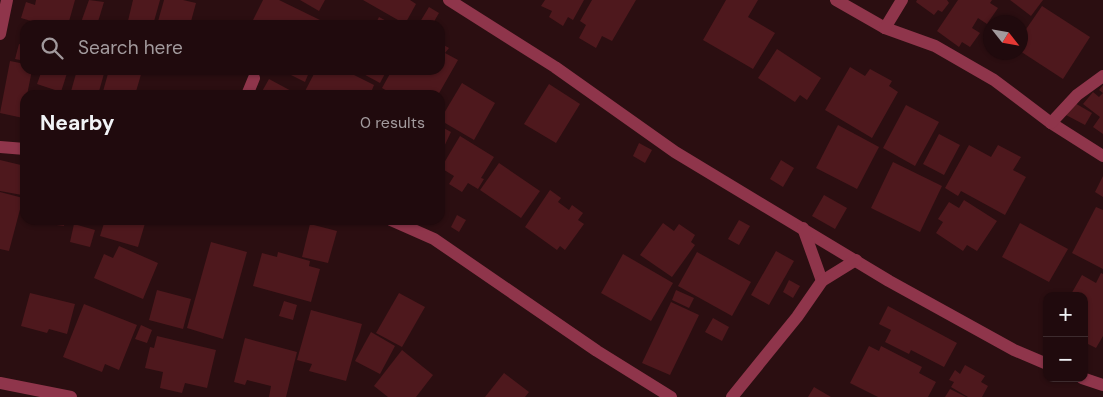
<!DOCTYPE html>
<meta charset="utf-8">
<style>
body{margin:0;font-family:"DM Sans",sans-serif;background:#2d181b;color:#f1f3f6}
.controls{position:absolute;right:15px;bottom:15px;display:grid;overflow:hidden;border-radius:10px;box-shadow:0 1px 4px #0004}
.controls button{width:45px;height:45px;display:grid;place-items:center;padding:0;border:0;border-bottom:1px solid #3d2b2e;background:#200a0d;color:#f1f3f6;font:25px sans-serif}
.compass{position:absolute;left:983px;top:15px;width:45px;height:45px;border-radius:50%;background:#200a0d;box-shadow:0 1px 4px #0004;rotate:121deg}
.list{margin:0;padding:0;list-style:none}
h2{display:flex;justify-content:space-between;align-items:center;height:65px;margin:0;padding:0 20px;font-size:21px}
h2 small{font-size:16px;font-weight:400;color:#a29a9d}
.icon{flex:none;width:28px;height:28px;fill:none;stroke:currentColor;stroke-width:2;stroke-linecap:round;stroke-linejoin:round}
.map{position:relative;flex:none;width:1103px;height:397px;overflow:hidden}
.search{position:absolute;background:#200a0d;box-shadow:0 1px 4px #0004;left:20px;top:20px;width:425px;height:55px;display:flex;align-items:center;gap:12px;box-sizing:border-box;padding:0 18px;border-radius:15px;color:#a29a9d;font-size:19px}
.panel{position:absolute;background:#200a0d;box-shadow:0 1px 4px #0004;left:20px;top:90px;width:425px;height:135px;border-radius:15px}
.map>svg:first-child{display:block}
.building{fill:#4e181d}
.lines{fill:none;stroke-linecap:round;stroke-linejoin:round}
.minor{stroke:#8f354b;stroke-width:12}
</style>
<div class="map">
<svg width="1103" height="397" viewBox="0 0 1103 397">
<rect width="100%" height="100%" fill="#2b0e11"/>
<g class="building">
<polygon points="36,0 75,0 68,25 30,25 31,21 21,18 26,2 35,5"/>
<polygon points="89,0 104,2 97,25 80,25"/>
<polygon points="133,0 160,0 153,25 127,25"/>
<polygon points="164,0 183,0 196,3 190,25 157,25"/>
<polygon points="263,0 279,0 320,20 318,25 265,25 253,20"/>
<polygon points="300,0 325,0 319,11"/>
<polygon points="363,0 410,0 416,4 405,24"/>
<polygon points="545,0 584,0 573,20 568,17 563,26 549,17 552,11 541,6"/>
<polygon points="592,0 636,0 612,41 602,36 596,48 579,38 586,25 580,21"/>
<polygon points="726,0 758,0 748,17 775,33 753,69 703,40"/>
<polygon points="917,0 947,0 949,3 942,12 938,10 934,15 916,2"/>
<polygon points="958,0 992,0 990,3 998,8 987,24 978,18 972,28 980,33 970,47 962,42 959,47 937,31"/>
<polygon points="1010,0 1043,0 1031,16"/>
<polygon points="1042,6 1090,37 1063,79 1020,51 1020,38"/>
<polygon points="429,7 439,13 432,25 425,25 420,22"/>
<polygon points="379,17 394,25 375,25"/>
<polygon points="440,43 449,48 445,53 458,60 438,95 394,95 382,88 392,70 440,70"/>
<polygon points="19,44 25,46 25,61 15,59"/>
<polygon points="777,49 821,78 807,100 800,95 795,102 758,78"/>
<polygon points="10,61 25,64 25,70 32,70 27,95 25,95 23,118 0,113"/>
<polygon points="850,67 865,76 870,69 892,81 889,86 898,92 872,138 825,110"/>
<polygon points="42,70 68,70 61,92 37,84"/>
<polygon points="77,70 105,70 98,95 70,95"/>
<polygon points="109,70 142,71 135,95 102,95"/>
<polygon points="281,70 310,70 305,82"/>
<polygon points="316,70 344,70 374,85 370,95 303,95"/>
<polygon points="356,70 387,70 380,83"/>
<polygon points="269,79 295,93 294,95 260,95"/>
<polygon points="462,83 495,103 474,140 440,120"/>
<polygon points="549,84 580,104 556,143 524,124"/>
<polygon points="1103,85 1103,134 1093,127 1100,117 1083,104 1093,92 1099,97 1103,93 1099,90"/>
<polygon points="1073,102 1092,113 1085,125 1066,115"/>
<polygon points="906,105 939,122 915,166 883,148"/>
<polygon points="838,125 879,147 857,189 816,168"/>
<polygon points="440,126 451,132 442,151 440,150"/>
<polygon points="939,134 960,145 944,175 923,164"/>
<polygon points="460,136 494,157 481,178 484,179 478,189 468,183 462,192 449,184 454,176 441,168"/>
<polygon points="639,143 652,150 645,163 633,156"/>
<polygon points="969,145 991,157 998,145 1021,157 1013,170 1026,177 1005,215 961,191 958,196 945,188"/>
<polygon points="0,160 25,166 25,181 22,195 0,191"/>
<polygon points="781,160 794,168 783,187 770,179"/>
<polygon points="893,162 942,186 920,232 871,208"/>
<polygon points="499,163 540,191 521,218 480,190"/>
<polygon points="1103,176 1103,197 1095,192"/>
<polygon points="550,190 561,198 558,202 569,210 572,205 583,213 578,220 584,224 565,250 560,246 557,250 525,227"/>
<polygon points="0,192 23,198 9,251 0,249"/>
<polygon points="824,195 847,208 835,229 812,216"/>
<polygon points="964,200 997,221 977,251 967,245 963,251 936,233 943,222 938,219 949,202 959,208"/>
<polygon points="1096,207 1103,210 1103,269 1072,253"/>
<polygon points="457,215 466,220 459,232 451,227"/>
<polygon points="50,220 65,220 64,226 49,224"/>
<polygon points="105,220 146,220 138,247 100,236"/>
<polygon points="739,220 750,226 739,245 728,239"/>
<polygon points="663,223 674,231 679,224 695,235 691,242 695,245 672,277 640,255"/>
<polygon points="1020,223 1068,249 1049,282 1002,257"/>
<polygon points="74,224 95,230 90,247 70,242"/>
<polygon points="310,224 337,231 328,263 302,257"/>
<polygon points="211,242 247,252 223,339 187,328"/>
<polygon points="119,246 158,263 143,299 94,278 104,254 113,258"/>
<polygon points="776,251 794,261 769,305 751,295"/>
<polygon points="278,252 310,261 309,266 320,269 311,302 253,286 262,253 277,257"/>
<polygon points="697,252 751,282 732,316 678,286"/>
<polygon points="623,254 673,283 651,321 601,293"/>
<polygon points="1101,273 1103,274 1103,336 1096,348 1084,342 1087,333 1084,332 1084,296 1070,296 1082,275 1096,283"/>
<polygon points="789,280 800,286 793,298 783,292"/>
<polygon points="157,290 191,299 183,329 149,320"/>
<polygon points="676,290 694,298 689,308 672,300"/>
<polygon points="30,293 75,304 67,334 49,329 47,333 21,326"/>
<polygon points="399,293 425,307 402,347 376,333"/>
<polygon points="284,301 297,305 293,320 279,316"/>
<polygon points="671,302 699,315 670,375 642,363"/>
<polygon points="84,304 137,325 119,370 105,364 102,372 63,357"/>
<polygon points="888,306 957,343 944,367 911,350 909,354 885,342 891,330 879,324"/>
<polygon points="311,310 362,324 346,381 309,371 312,364 297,360"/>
<polygon points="713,318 729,327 722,341 705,332"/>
<polygon points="141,325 152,330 147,343 135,339"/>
<polygon points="371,332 395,346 380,374 355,361"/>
<polygon points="157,336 216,350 207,388 185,383 182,393 160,388 163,372 145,368 150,347 154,348"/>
<polygon points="245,338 297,352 286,397 269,397 271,386 247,380 245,385 234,382"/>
<polygon points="869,346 879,351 881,346 922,367 919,373 936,382 928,397 878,397 850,383"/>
<polygon points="402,350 433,375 416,397 388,397 374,386"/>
<polygon points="965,365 985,376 981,382 988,386 982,397 968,397 951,387 954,382 949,380 955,370 960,374"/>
<polygon points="504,373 529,392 525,397 485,397"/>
<polygon points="814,387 831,397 808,397"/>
<polygon points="950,389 966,397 945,397"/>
</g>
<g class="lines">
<g class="minor">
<polyline points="449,0 555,67 675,152 889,281 1014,350 1047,364"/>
<polyline points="836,0 885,28 935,46 994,80 1051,123 1103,156"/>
<polyline points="885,28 902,0"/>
<polyline points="0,34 7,0"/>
<polyline points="247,95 254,78"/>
<polyline points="1051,123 1077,95 1103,76"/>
<polyline points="0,147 25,149"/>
<polyline points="391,220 434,239 597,351 671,397"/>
<polyline points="803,228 822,281"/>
<polyline points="1082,378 1103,385"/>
<polyline points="0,383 71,397"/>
<polyline points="732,397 797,317 822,281 856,260"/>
</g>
</g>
</svg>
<div class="controls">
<button>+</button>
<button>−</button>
</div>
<svg class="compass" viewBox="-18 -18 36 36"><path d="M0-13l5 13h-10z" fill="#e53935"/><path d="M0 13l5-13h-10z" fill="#a29a9d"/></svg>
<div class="search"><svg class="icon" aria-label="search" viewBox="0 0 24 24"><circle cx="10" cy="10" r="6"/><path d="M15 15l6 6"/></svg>Search here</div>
<section class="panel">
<h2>Nearby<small>0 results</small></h2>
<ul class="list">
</ul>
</section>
</div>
